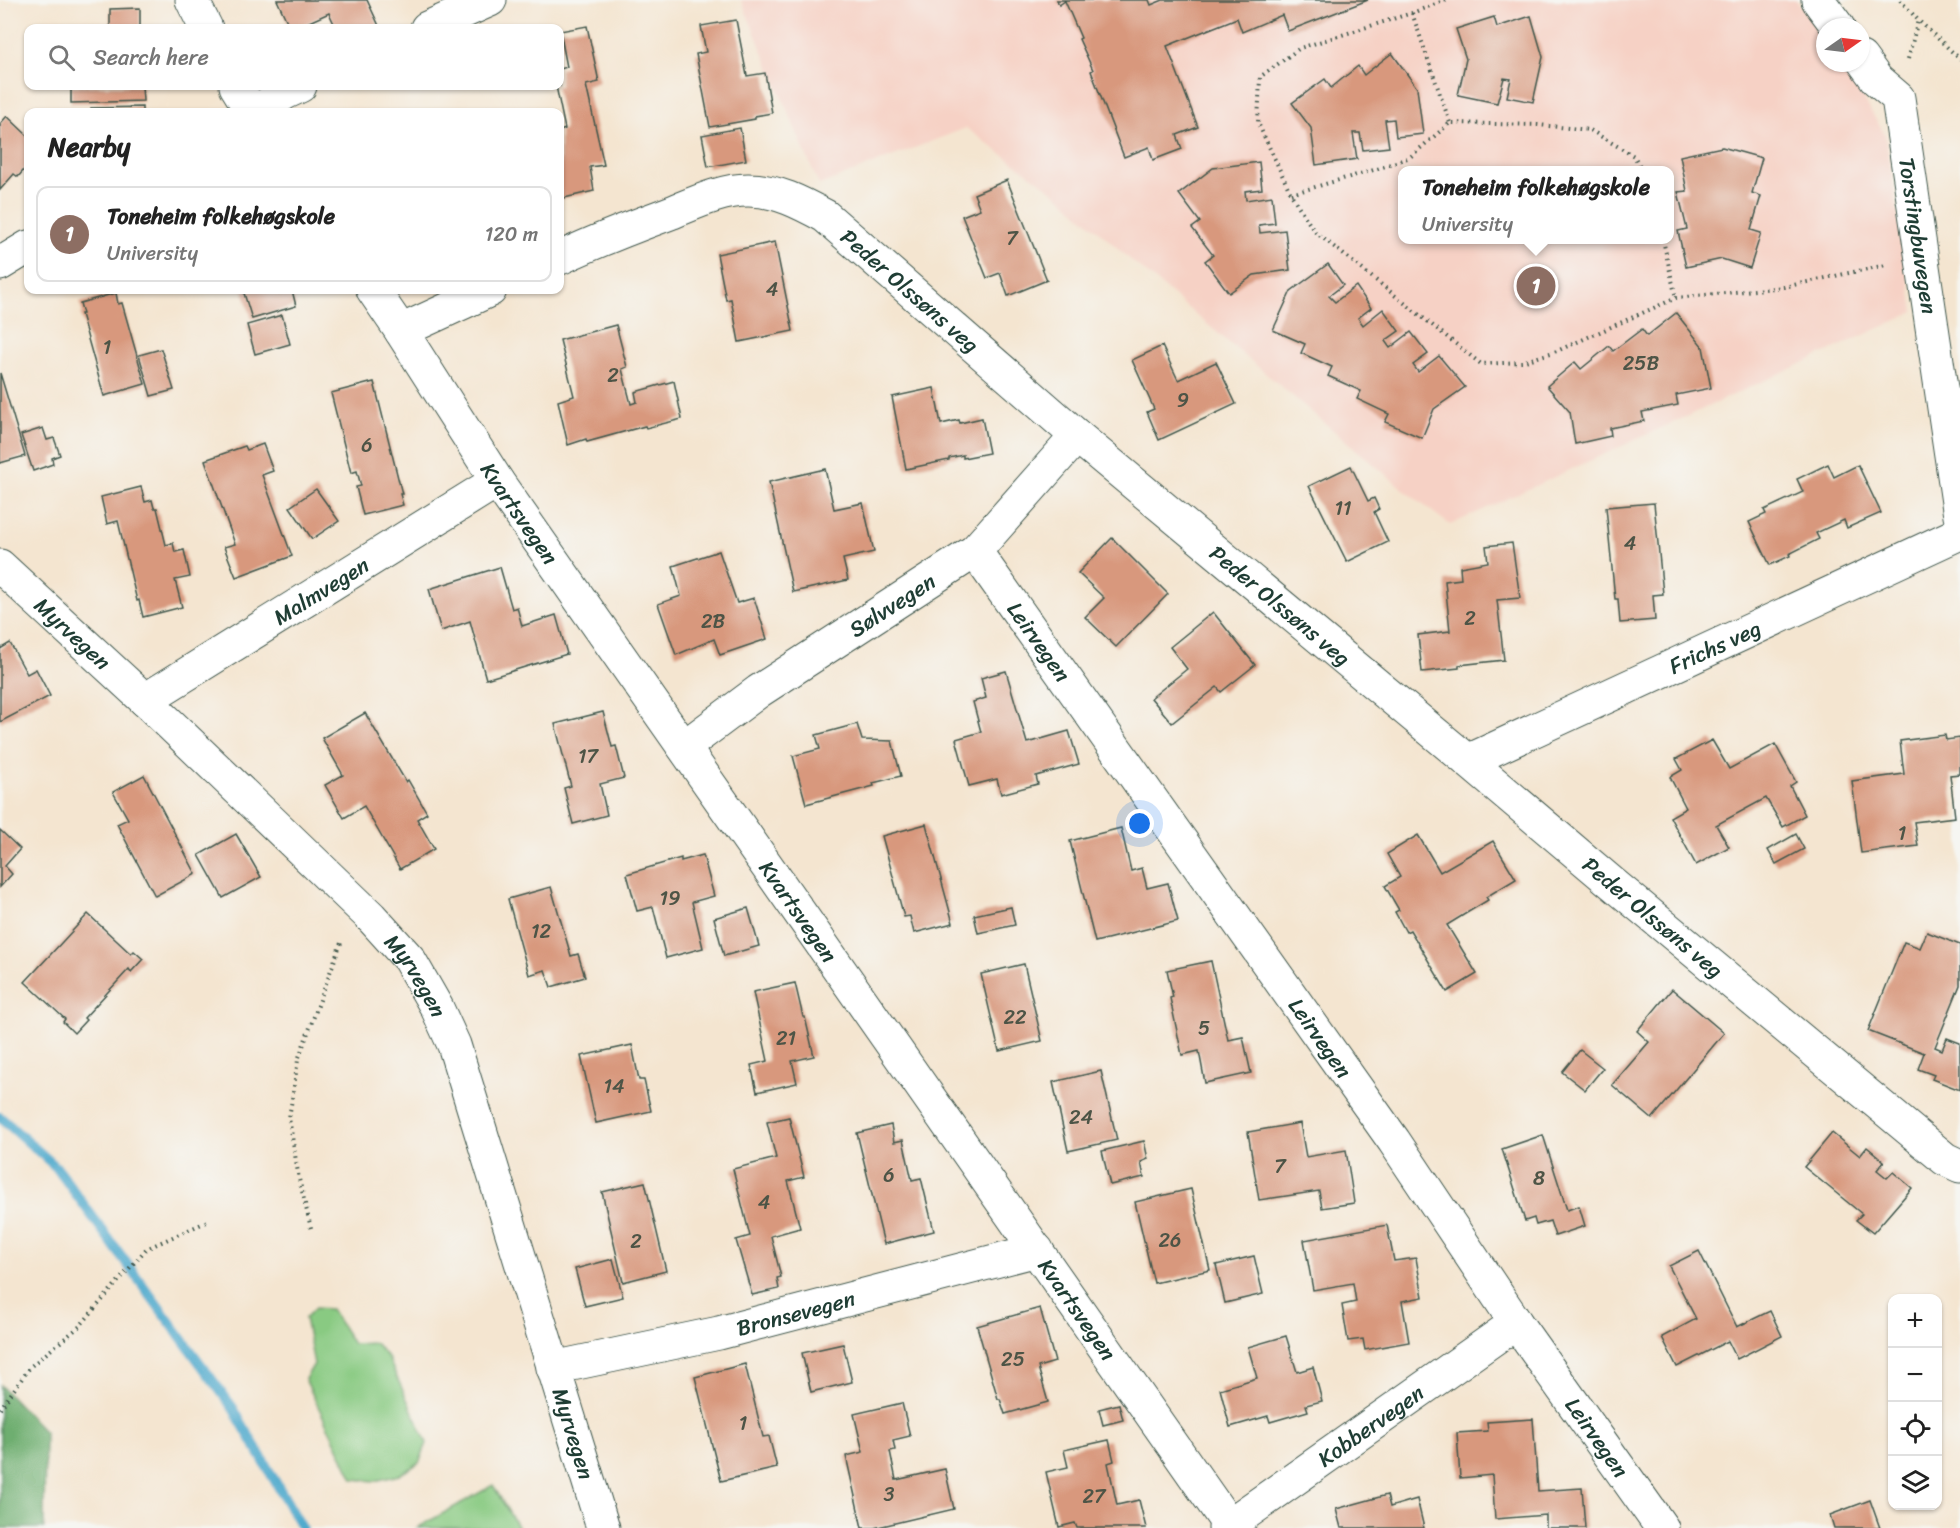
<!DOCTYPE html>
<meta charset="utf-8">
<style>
body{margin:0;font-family:Sriracha,sans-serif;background:#f2f2f2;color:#222}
.controls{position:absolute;right:18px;bottom:18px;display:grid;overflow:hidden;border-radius:12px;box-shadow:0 2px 4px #0004}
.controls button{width:54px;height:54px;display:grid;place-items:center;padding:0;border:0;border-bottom:2px solid #e0e0e0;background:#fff;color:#222;font:30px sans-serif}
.compass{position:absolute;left:1816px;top:18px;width:54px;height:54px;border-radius:50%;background:#fff;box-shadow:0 2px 4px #0004;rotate:76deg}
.you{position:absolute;left:1140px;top:824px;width:21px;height:21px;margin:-15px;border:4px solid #fff;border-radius:50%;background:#1a73e8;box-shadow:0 0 0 9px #1a73e833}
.badge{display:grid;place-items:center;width:39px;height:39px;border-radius:50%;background:#1f6fb2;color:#fff;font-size:20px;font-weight:700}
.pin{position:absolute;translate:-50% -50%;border:3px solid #fff;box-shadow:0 2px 6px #0006}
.popup{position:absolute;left:1398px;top:166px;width:276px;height:78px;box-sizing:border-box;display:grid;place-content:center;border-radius:12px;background:#fff;filter:drop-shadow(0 2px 4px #0005);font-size:20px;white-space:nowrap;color:#767676}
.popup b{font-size:22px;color:#222}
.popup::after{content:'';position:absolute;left:50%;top:100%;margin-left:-12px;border:12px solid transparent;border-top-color:#fff}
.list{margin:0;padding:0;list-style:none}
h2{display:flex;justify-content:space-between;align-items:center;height:78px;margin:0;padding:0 24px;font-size:26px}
h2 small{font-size:20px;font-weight:400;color:#767676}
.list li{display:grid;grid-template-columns:39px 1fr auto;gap:18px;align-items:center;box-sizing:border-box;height:96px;margin:0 12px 12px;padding:0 12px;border:2px solid #e0e0e0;border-radius:12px}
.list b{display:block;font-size:22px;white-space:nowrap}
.list p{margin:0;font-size:20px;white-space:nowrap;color:#767676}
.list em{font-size:20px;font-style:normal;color:#767676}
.icon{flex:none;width:33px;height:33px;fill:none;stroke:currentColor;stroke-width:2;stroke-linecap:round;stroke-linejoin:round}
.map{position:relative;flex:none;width:1960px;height:1528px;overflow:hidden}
.search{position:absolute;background:#fff;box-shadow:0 2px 4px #0004;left:24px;top:24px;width:540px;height:66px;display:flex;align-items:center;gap:15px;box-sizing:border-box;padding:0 21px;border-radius:12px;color:#767676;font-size:22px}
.panel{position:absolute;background:#fff;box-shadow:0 2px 4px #0004;left:24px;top:108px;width:540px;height:186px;border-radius:12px}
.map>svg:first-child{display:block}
.built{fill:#f6d1c5;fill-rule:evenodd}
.green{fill:#89ca82;stroke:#54845b;stroke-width:1.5}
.forest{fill:#6eae70;stroke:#467652;stroke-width:1.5}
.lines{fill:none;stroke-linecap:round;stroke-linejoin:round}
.stream{stroke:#4ea9cc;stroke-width:10}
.building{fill:#d8987d}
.minor-casing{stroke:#3f564b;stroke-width:35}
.path{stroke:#3f564b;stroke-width:4;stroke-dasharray:1.5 4.5;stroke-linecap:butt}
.minor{stroke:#fff;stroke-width:33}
.labels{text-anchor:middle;stroke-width:6;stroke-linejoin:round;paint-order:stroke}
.number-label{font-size:20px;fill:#4d5446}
.street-label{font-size:22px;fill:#1f3d34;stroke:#f6f6f2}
</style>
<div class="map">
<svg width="1960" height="1528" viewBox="0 0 1960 1528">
<rect width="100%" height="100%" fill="#f6f6f2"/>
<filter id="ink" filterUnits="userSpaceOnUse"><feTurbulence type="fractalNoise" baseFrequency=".0167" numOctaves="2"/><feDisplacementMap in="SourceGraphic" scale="12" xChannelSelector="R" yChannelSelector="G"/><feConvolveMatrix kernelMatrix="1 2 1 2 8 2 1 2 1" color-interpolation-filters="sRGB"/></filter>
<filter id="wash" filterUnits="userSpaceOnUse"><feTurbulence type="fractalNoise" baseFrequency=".008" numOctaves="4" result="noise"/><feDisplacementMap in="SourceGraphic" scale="24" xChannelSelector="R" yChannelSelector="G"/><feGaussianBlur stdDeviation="1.35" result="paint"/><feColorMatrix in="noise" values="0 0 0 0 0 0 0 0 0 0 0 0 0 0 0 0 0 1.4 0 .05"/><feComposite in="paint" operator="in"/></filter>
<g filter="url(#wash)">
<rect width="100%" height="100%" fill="#f4e5d0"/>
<path class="built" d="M741 0H1796L1825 38V63H1843L1885 135 1914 312 1450 525 1409 494 1132 261 1057 194 966 128 819 185ZM1402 170H1670V240H1402Z"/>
<g class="green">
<polygon points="315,1308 331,1309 353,1344 375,1343 388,1358 427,1443 419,1463 399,1475 375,1481 353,1479 305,1379 314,1364 305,1318"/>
<polygon points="493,1485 518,1528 417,1528"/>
</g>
<polygon class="forest" points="0,1385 45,1432 44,1528 0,1528"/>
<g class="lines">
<polyline class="stream" points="0,1117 56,1167 233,1408 302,1528"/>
</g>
<g id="blocks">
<g class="building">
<polygon points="277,0 367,0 380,28 336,28 329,13 296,28 290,28"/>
<polygon points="1057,0 1149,0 1151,5 1163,0 1368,0 1288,31 1282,15 1242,32 1237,18 1167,46 1198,127 1177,135 1182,149 1153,160 1149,147 1124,157 1091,71 1093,70 1079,39 1081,38 1065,1 1059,5"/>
<polygon points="140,8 140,28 110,28 110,9"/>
<polygon points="1531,16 1543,57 1533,102 1507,97 1511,79 1504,78 1497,103 1458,95 1466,59 1456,29 1494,17 1497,27"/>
<polygon points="736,20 747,76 765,73 772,113 755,116 755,119 710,127 696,54 706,52 701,26"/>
<polygon points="587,26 599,82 586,85 604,165 590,167 594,191 560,199 560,131 565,129 556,86 560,86 560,69 567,67 560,31"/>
<polygon points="1392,53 1417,88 1423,134 1396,137 1394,119 1385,120 1389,147 1363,150 1360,133 1353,133 1357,159 1316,165 1311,128 1292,103 1325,79 1331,88 1358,66 1364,75"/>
<polygon points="71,86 142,86 143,101 71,103"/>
<polygon points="142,107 142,112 91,112 91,108"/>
<polygon points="7,116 28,136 28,165 18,177 14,174 0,190 0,124"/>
<polygon points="740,128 746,160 708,167 702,135"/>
<polygon points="1722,147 1762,158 1752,193 1761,196 1751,230 1761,233 1750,268 1722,259 1686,267 1678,231 1687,229 1678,192 1687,191 1680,156"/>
<polygon points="1259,162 1262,189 1245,191 1246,200 1272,196 1275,223 1259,225 1260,233 1285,230 1290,270 1254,275 1229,293 1205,261 1213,255 1192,228 1200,222 1179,194 1213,168"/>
<polygon points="1007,180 1047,280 1008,296 1000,273 987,278 962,216 980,209 974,194"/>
<polygon points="775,242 793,331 739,342 731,299 726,300 717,254"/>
<polygon points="1328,264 1343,285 1329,296 1335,302 1356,286 1371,308 1358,318 1363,325 1383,309 1399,331 1385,341 1390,348 1411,332 1428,354 1413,365 1418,372 1439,356 1465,387 1434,409 1422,438 1385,422 1389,414 1357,399 1361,391 1328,376 1332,367 1301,353 1305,344 1273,330 1291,291"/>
<polygon points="243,290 292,290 296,306 252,319"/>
<polygon points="116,293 118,304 122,303 145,384 104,396 81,314 83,314 80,303"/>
<polygon points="1676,313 1703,347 1711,388 1676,395 1678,405 1642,412 1644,421 1610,428 1611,436 1575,444 1570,412 1547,386 1575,362 1581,369 1609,346 1613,351 1642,329 1647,336"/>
<polygon points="282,315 290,344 255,354 247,325"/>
<polygon points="616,325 627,367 622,369 631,404 637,402 635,392 674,381 682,419 646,428 645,426 587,442 586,439 568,445 558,401 574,396 560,340"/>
<polygon points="1162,346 1178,380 1216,362 1236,404 1159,440 1147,412 1154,409 1132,360"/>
<polygon points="161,349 174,390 151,396 139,355"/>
<polygon points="0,373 25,456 0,463"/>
<polygon points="374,382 402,494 400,494 403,505 363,515 356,487 361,486 357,471 351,473 331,393"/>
<polygon points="934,388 941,424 959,420 960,423 982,418 989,453 963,458 963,455 949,458 949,460 906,469 892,397"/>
<polygon points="43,428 47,440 54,438 60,455 52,458 53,464 33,471 21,435"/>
<polygon points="263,444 273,471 262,475 292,556 236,577 224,547 235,544 205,460 245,446 247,450"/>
<polygon points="1828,464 1834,477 1858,465 1881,513 1847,528 1844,520 1816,533 1819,539 1789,554 1790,556 1770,565 1749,522 1766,514 1764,510 1803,492 1797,479"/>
<polygon points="1351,466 1368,501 1374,498 1379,509 1374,512 1388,542 1347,562 1309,486"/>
<polygon points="825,469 834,509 863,503 874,552 843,559 848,580 793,592 769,482"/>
<polygon points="141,487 145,502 152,500 154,508 157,508 166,545 173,543 175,552 184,550 190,577 175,580 182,607 143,617 139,600 137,601 118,521 107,524 101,497"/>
<polygon points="316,489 339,521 312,539 290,507"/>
<polygon points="1654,503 1663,594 1653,595 1655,620 1620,623 1618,599 1615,599 1606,507"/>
<polygon points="1112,538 1168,594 1116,647 1085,617 1104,598 1078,573"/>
<polygon points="1512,543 1520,598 1497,600 1504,660 1459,665 1459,668 1422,672 1418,635 1450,631 1445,581 1461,579 1460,567 1488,562 1486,546"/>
<polygon points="719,551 737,603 754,598 767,639 720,655 714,639 676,655 658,604 681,596 673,566"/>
<polygon points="500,567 512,609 517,607 522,626 556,615 567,654 486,679 470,621 441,631 429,589"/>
<polygon points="1213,612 1255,665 1221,692 1217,687 1172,723 1151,698 1187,669 1170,647"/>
<polygon points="10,643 27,674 36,669 50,696 0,722 0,649"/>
<polygon points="1006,671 1027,743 1069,731 1079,764 1036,776 1038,784 1001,794 997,779 969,786 956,739 981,732 973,702 986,698 981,678"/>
<polygon points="603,712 612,747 616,746 624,778 600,784 607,815 573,824 564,788 571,786 555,724"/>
<polygon points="365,713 406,782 408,780 427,813 417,819 434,849 400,869 364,806 344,818 325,785 343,775 322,738"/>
<polygon points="857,724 862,740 892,741 901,776 873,783 874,786 806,804 793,756 820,749 816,735"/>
<polygon points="1945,735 1946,740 1960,738 1960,774 1950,775 1955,817 1914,822 1918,846 1861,853 1852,781 1904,774 1900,741"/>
<polygon points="1712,740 1729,769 1775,744 1796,782 1790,786 1805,815 1783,827 1766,798 1716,825 1729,847 1696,865 1670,817 1686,808 1670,777 1682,770 1676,759"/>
<polygon points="144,775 196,874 155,896 117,824 128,819 113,792"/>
<polygon points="926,824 953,923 914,933 910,916 904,917 882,836"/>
<polygon points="1121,828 1131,871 1142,868 1147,888 1168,883 1178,921 1095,942 1070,841"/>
<polygon points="0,830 20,849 5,866 12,874 0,887"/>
<polygon points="236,834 261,877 223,898 199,855"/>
<polygon points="1796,834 1804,849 1776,864 1768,850"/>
<polygon points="1418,835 1440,872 1493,841 1516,879 1486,897 1488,900 1447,925 1477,974 1447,992 1410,930 1406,932 1395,912 1399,910 1385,886 1400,877 1387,854"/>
<polygon points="703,855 714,896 692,902 703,948 666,958 653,907 637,911 627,874 681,858 681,861"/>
<polygon points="551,887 571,956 578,954 585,977 551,987 545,970 529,975 508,899"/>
<polygon points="1011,907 1015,925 978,933 974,915"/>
<polygon points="748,908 759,946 724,956 714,918"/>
<polygon points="88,914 131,954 134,951 143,959 131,972 129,969 106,994 84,1018 86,1020 74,1033 63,1022 65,1019 25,982"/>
<polygon points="1927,932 1960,945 1960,985 1935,1047 1942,1050 1947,1038 1960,1043 1960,1090 1932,1079 1934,1075 1918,1069 1924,1053 1868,1031 1904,942 1920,948"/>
<polygon points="1211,961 1228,1040 1243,1037 1251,1073 1205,1083 1199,1051 1182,1055 1170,998 1173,997 1167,970"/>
<polygon points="1024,964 1042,1041 999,1051 981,974"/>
<polygon points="795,983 803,1017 805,1017 814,1056 792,1061 797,1083 757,1092 751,1065 768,1061 753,992"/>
<polygon points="1672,989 1724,1033 1652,1119 1612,1085 1649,1042 1637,1031"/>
<polygon points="632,1045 639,1080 644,1080 651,1111 596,1123 581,1056"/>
<polygon points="1580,1050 1603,1068 1585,1090 1562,1072"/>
<polygon points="1101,1071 1117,1140 1068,1151 1053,1082"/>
<polygon points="789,1117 804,1177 788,1181 800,1228 771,1236 781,1277 777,1278 779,1289 752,1295 736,1240 750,1236 733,1169 776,1158 767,1122"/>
<polygon points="1300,1123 1306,1157 1346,1150 1354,1203 1322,1208 1319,1191 1259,1200 1248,1132"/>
<polygon points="891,1125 894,1142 903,1140 912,1180 921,1178 934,1231 884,1244 857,1133"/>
<polygon points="1832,1133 1860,1156 1867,1147 1884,1161 1877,1170 1887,1178 1893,1172 1912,1188 1873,1233 1856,1220 1862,1214 1804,1167"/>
<polygon points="1543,1135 1567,1210 1579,1206 1585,1226 1555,1236 1550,1221 1536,1225 1534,1218 1525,1221 1502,1149"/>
<polygon points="1144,1141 1148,1159 1141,1162 1144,1177 1110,1185 1102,1151"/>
<polygon points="645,1182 666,1271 623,1282 602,1192"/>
<polygon points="1191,1189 1210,1270 1154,1283 1135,1202"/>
<polygon points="1387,1225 1394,1261 1416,1258 1423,1297 1402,1301 1409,1342 1365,1350 1363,1339 1348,1341 1342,1305 1356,1302 1353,1283 1313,1290 1304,1240"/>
<polygon points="1699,1251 1737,1327 1770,1311 1782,1336 1737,1359 1728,1341 1677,1367 1662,1337 1696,1319 1669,1266"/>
<polygon points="1254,1256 1263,1294 1225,1303 1216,1265"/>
<polygon points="613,1259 623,1297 585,1306 575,1269"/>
<polygon points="1040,1308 1055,1362 1038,1367 1048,1402 1005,1414 1000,1399 998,1399 977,1326"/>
<polygon points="1286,1336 1297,1372 1313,1367 1322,1401 1306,1405 1308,1411 1270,1422 1268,1416 1230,1427 1220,1389 1257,1378 1248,1347"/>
<polygon points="843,1344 852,1382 811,1392 802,1353"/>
<polygon points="745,1364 763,1437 769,1436 777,1468 721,1481 695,1377"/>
<polygon points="902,1403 910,1436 893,1440 895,1450 890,1451 896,1480 945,1469 954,1509 874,1528 862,1528 846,1456 863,1452 854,1414"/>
<polygon points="1119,1404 1123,1420 1103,1425 1099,1409"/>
<polygon points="1533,1419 1538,1491 1582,1488 1585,1528 1546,1528 1546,1515 1495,1519 1492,1475 1460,1478 1457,1433 1488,1431 1487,1422"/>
<polygon points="1109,1440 1114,1461 1108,1463 1117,1505 1139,1500 1146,1528 1077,1528 1075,1523 1059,1527 1046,1472 1068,1467 1064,1450"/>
<polygon points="1387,1495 1390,1507 1417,1499 1424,1528 1341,1528 1336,1509"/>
<polygon points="1870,1500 1880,1528 1834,1528 1830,1515"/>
</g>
</g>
</g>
<g filter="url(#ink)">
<use href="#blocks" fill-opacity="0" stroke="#3f564b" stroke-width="1.5"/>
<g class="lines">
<g class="minor-casing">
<g id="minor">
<polyline points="192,0 206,28"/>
<polyline points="1818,0 1838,27"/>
<polyline points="427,28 490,0"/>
<path id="s1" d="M1861 58 1877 80 1898 98 1960 516"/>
<polyline points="236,86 252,112"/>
<polyline points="255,112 285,93 300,86"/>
<path id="s2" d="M560 258C596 241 632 227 670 213 695 203 721 190 748 190 777 190 801 203 825 216L1077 436 1468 761 1612 883 1945 1159 1960 1166"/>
<polyline points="0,264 28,247"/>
<path id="s3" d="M373 290 401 331 497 481 1231 1528"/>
<polyline points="401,331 490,290"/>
<path id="s4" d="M975 551 1394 1141 1516 1323 1662 1528"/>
<path id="s5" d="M0 566 145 700 371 917 409 959 437 1008 454 1045 603 1528"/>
<path id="s6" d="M145 700 497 481"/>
<path id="s7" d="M684 747 759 691 975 551 1077 436"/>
<path id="s8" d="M1468 761 1960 533"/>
<path id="s9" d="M553 1368 719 1333 1037 1250"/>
<path id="s10" d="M1225 1528 1516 1323"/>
</g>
</g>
<g class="path">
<polyline points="1446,0 1412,13 1300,48 1260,77 1258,123 1291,194 1314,231 1481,364 1522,362 1557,351 1676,298 1784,287 1886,265"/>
<polyline points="1900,0 1918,20 1960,59"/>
<polyline points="1412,13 1450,123"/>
<polyline points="1908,59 1918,20"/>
<polyline points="1291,194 1377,169 1410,157 1450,123 1538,125 1590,130 1634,156 1642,170"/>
<polyline points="1663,240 1676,298"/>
<polyline points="311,1228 299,1179 289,1118 298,1060 342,940"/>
<polyline points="0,1409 31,1366 80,1326 146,1249 206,1222"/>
</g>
<use href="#minor" class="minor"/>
</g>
</g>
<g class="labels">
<g class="number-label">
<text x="1012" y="245">7</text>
<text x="772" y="296">4</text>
<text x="107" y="354">1</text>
<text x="1641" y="370">25B</text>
<text x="613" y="382">2</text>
<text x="1183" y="407">9</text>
<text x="367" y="452">6</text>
<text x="1343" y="515">11</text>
<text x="1630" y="550">4</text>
<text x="1470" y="625">2</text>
<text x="713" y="628">2B</text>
<text x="588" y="763">17</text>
<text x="1902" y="840">1</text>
<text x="670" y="905">19</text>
<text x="541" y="938">12</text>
<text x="1015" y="1024">22</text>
<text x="1204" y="1035">5</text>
<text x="786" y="1045">21</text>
<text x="614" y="1093">14</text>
<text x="1081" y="1124">24</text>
<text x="1280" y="1173">7</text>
<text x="889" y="1182">6</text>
<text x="1539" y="1185">8</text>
<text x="764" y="1209">4</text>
<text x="1170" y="1247">26</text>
<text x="636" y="1248">2</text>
<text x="1013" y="1366">25</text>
<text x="743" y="1430">1</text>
<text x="889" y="1501">3</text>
<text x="1094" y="1503">27</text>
</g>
<g class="street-label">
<text dy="8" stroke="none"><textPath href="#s1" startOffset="194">Torstingbuvegen</textPath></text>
<text dy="8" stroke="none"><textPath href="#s2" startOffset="396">Peder Olssøns veg</textPath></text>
<text dy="8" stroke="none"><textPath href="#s3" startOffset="267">Kvartsvegen</textPath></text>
<text dy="8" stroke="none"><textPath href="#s6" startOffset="207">Malmvegen</textPath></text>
<text dy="8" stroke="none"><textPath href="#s7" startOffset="252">Sølvvegen</textPath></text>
<text dy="8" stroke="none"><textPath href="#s2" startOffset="882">Peder Olssøns veg</textPath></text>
<text dy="8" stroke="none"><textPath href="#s5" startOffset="99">Myrvegen</textPath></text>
<text dy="8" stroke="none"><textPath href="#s4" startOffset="111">Leirvegen</textPath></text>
<text dy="8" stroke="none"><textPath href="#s8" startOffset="272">Frichs veg</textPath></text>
<text dy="8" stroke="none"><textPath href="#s3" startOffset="753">Kvartsvegen</textPath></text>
<text dy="8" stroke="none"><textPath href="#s2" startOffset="1368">Peder Olssøns veg</textPath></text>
<text dy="8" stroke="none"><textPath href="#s5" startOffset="585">Myrvegen</textPath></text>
<text dy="8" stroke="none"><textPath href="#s4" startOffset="597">Leirvegen</textPath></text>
<text dy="8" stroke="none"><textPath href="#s3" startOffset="1239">Kvartsvegen</textPath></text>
<text dy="8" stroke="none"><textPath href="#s9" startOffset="249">Bronsevegen</textPath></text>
<text dy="8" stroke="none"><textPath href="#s10" startOffset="178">Kobbervegen</textPath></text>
<text dy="8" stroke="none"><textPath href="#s5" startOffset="1071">Myrvegen</textPath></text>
<text dy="8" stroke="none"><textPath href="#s4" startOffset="1083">Leirvegen</textPath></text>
</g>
</g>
</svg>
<div class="controls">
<button>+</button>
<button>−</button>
<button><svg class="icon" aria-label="locate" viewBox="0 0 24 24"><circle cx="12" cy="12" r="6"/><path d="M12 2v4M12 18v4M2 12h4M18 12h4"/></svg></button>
<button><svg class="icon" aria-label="layers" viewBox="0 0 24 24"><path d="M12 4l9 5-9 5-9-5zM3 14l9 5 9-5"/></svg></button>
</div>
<svg class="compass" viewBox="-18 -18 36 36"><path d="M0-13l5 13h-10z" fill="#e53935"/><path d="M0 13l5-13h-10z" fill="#767676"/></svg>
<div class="you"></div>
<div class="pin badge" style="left:1536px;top:286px;background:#8d6e63">1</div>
<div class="popup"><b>Toneheim folkehøgskole</b>University</div>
<div class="search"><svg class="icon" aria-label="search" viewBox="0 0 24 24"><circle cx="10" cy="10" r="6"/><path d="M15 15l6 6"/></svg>Search here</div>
<section class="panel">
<h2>Nearby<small></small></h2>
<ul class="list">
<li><span class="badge" style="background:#8d6e63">1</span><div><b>Toneheim folkehøgskole</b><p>University</p></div><em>120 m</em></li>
</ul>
</section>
</div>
